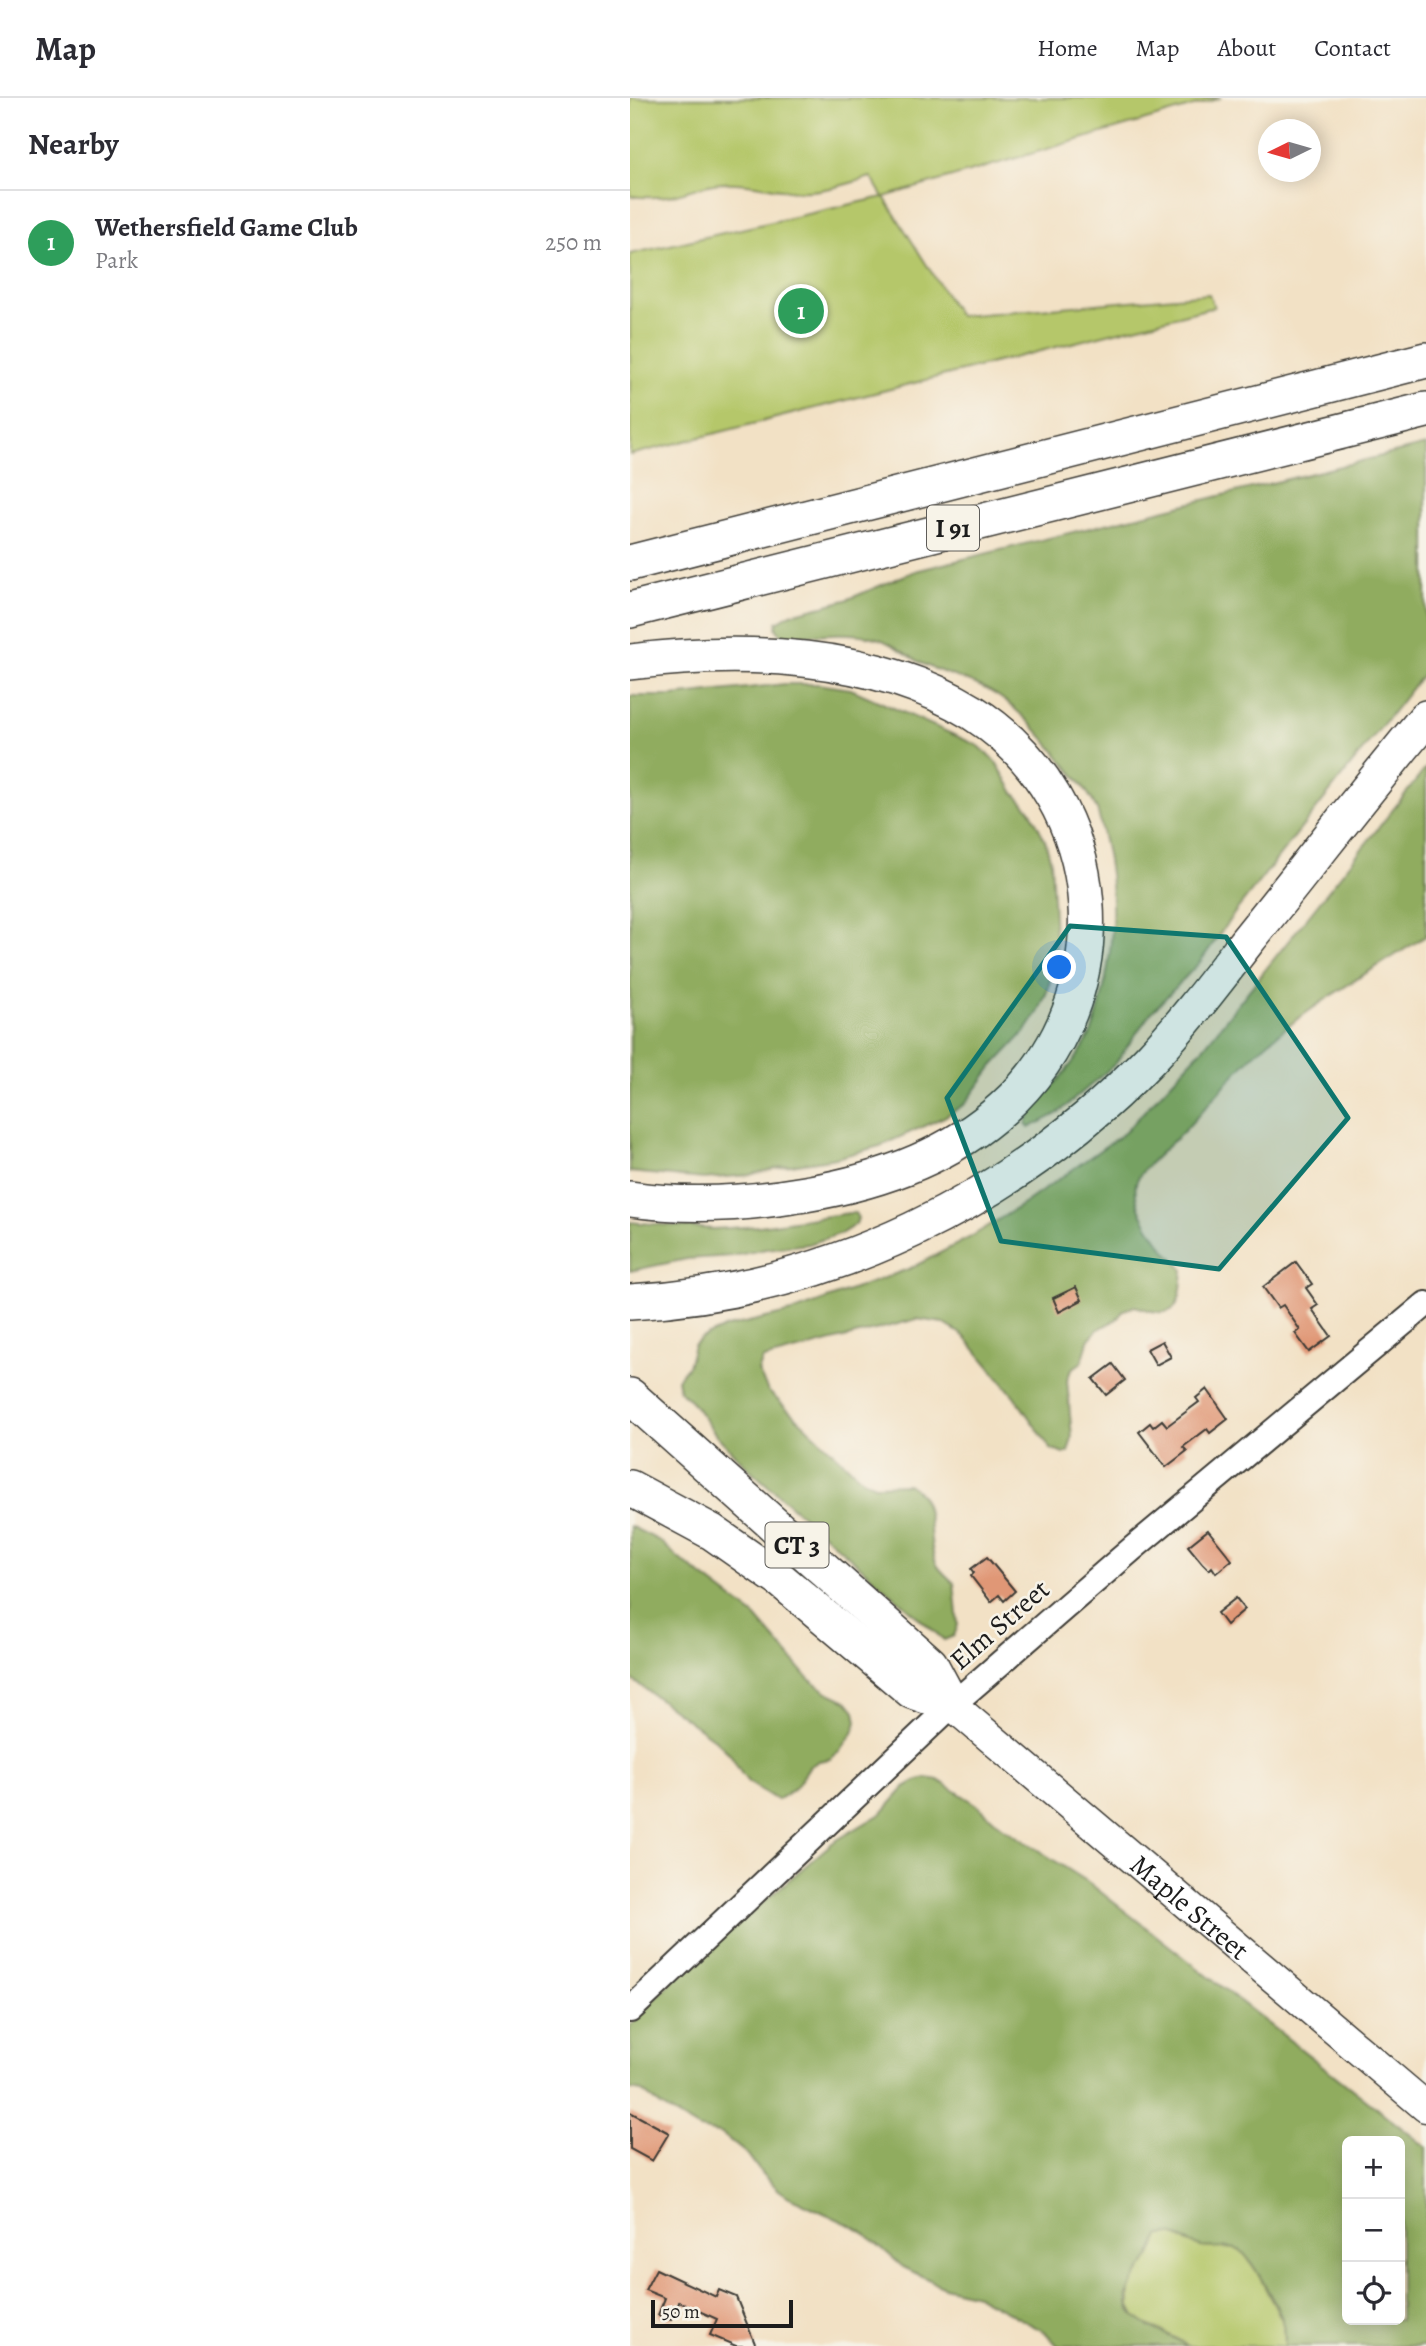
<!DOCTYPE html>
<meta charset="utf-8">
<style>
body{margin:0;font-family:Alegreya,serif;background:#f7f7f7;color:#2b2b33}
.controls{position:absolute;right:21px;bottom:21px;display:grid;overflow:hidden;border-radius:10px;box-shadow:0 4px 18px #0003}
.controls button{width:63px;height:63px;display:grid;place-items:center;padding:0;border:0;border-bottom:2px solid #e1e1e2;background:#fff;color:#2b2b33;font:35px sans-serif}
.compass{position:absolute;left:628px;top:21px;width:63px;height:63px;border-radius:50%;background:#fff;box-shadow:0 4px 18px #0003;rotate:265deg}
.scale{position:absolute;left:21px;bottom:18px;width:142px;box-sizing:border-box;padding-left:7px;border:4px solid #1c1c1c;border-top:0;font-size:19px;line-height:24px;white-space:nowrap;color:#1c1c1c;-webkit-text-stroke:5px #f7f3e8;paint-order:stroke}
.you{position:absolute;left:430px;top:870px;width:24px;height:24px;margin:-18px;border:5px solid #fff;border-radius:50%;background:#1a73e8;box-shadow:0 0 0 10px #1a73e833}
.badge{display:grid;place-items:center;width:46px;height:46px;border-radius:50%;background:#ea580c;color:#fff;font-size:23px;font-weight:700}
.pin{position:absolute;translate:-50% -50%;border:4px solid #fff;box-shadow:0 2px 7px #0006}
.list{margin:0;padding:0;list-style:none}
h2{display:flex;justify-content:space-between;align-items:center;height:91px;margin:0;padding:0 28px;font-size:30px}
h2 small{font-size:23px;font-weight:400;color:#7c7c81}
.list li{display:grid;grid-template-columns:46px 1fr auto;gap:21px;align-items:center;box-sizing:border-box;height:105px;padding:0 28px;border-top:2px solid #e1e1e2}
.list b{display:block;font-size:26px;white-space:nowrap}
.list p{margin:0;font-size:23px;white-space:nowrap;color:#7c7c81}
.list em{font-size:23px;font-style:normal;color:#7c7c81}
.icon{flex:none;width:38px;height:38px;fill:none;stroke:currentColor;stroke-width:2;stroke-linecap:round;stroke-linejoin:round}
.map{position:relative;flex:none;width:796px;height:2248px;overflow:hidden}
header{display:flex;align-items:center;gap:42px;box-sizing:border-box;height:98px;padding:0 35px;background:#fff;border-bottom:2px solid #e1e1e2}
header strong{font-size:33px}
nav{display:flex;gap:38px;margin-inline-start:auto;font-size:24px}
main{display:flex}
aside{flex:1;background:#fff}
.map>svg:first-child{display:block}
.green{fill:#b5c76b;stroke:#687244;stroke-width:2}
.forest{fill:#90ac5f;stroke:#56643e;stroke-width:2;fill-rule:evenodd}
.building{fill:#e09776}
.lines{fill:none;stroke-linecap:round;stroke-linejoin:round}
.minor-casing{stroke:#3c3a35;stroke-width:28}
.major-casing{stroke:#3c3a35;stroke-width:33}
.highway-casing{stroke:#3c3a35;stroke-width:38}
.minor{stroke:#fff;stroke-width:24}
.major{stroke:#fff;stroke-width:30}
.highway{stroke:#fff;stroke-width:35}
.marked{fill:#0f766e;fill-opacity:0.2;stroke:#0f766e;stroke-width:5;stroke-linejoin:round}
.labels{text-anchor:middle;stroke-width:5;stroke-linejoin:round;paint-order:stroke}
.shield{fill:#f7f3e8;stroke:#5e5c59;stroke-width:2}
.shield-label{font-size:26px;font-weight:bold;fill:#1c1c1c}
.street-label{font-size:28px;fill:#1c1c1c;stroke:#f7f3e8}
</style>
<header>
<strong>Map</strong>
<nav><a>Home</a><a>Map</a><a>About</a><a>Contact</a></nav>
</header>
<main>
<aside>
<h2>Nearby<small></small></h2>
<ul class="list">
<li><span class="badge" style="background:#2e9e5b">1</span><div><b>Wethersfield Game Club</b><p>Park</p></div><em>250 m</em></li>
</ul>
</aside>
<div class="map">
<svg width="796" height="2248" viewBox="0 0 796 2248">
<rect width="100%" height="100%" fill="#f7f3e8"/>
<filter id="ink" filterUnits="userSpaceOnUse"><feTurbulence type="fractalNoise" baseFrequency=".0143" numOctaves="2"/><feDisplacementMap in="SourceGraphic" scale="14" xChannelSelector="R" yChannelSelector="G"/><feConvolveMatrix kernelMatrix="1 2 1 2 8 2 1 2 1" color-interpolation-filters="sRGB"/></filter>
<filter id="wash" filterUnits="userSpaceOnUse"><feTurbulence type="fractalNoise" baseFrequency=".00686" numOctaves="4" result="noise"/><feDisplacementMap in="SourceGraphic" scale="28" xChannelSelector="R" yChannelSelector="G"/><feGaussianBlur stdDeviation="1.57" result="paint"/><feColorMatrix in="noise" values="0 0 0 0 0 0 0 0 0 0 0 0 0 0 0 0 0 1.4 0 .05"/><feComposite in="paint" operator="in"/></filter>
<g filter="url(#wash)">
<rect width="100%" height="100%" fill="#f2e1c5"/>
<g class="green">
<path d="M0 0H591L254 99 329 218 579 196 584 209 0 357V156L253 99 241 79C217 86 191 95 166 93 141 91 117 83 91 85 74 86 60 93 43 97 29 100 15 100 0 98Z"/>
<polygon points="543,2135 563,2146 573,2149 607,2151 616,2157 628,2176 654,2226 655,2248 557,2248 546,2240 514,2225 505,2218 500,2208 500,2185 521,2157 531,2136"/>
</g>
<g class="forest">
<path d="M796 347V572L606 813 570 864 520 916 485 966 427 1016 399 1030 396 1025C404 1004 421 992 434 975 447 960 461 940 466 921 484 860 488 798 473 738 471 729 470 720 467 712 458 691 440 673 427 656 411 636 392 615 371 600 347 583 318 578 293 566 276 557 261 543 242 539 213 532 181 538 152 539L146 530 147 524 161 516 216 502 285 473Z"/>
<polygon points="155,586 188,586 221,591 349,648 366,664 384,695 400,712 415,742 421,764 426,856 418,891 409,913 396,933 363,968 335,1006 314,1019 250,1048 206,1060 155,1068 119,1077 74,1081 0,1074 0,598 41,598"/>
<path d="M796 670V838C739 874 680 907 629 952 601 977 579 1007 553 1034 542 1045 509 1072 506 1085 501 1113 534 1152 553 1171 550 1211 547 1223 505 1208L494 1212 487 1221 467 1232 459 1241 452 1264 442 1271 437 1281 442 1340 438 1354 433 1356 421 1351 384 1298 334 1238 313 1225 287 1221 133 1261 128 1273 138 1293 233 1382 245 1387 277 1386C308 1399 295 1441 306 1465 310 1473 318 1479 324 1485L328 1527 324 1538 314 1542 119 1371 87 1338 61 1303 49 1292 47 1281 58 1268 64 1247 71 1240 97 1229 162 1214 281 1170 339 1140 395 1105 494 1035 573 950Z"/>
<polygon points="219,1115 225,1115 228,1120 226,1126 212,1135 179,1146 136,1151 103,1158 57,1161 0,1173 0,1124 83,1131 129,1128"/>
<polygon points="0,1428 30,1443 47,1459 125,1518 179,1581 197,1594 217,1603 225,1613 227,1624 223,1635 209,1654 200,1661 189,1663 179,1669 166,1689 147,1702 118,1684 111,1675 100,1656 84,1641 0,1580"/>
<path d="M296 1680 308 1682 346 1706 372 1729 458 1784 796 2049V2248H655C655 2241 655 2233 654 2226 650 2213 621 2158 609 2152 599 2147 583 2151 571 2149 554 2145 550 2134 531 2137 526 2144 523 2153 519 2160 506 2181 481 2205 514 2225 528 2234 543 2238 557 2248H428L415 2234 346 2197 314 2189 273 2169 238 2138 220 2127 159 2099 149 2092 132 2076 118 2057 92 2036 70 2031 31 2008 12 1993 0 1991V1927L45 1880 202 1745 252 1715 275 1689 286 1683ZM717 2043H770V2222H717Z"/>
</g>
<g id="blocks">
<g class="building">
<polygon points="666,1164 682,1186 676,1190 688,1207 682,1211 701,1238 679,1254 665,1235 670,1232 653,1207 648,1210 633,1189"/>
<polygon points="446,1189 452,1202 429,1214 423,1200"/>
<polygon points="532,1243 541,1259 526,1267 517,1251"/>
<polygon points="483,1266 495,1282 476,1297 463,1281"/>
<polygon points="577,1291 598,1321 580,1335 577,1331 553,1349 557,1353 536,1369 509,1334 520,1325 523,1329 532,1322 537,1328 569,1304 566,1300"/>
<polygon points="578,1432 602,1462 586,1475 582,1469 579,1472 572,1465 558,1448"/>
<polygon points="357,1459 385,1493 374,1503 369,1497 361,1504 341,1478 344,1475 341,1471"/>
<polygon points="606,1500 615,1511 596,1527 587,1515"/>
<polygon points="0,2014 39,2035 22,2063 0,2051"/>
<polygon points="26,2171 86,2199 89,2192 106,2199 126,2248 106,2248 80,2237 87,2221 49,2204 41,2222 28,2217 35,2200 15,2192"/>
</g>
</g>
</g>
<g filter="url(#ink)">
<use href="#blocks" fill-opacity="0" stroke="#3c3a35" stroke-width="2"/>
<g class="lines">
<g class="minor-casing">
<polyline id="minor" points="0,1912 322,1607 502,1451 796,1206"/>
</g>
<g class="major-casing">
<g id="major">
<path id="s1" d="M322 1607 796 2009"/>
</g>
</g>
<g class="highway-casing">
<g id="highway">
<polyline points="0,465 796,262"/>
<polyline points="0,512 796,312"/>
<path d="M0 564C111 550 245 554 342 614 482 703 495 901 373 1010 318 1060 247 1084 175 1096 117 1106 58 1109 0 1101"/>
<path d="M0 1204C196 1194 385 1102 520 961 555 924 586 883 617 843 677 769 735 693 796 620"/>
<polyline points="0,1298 300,1566 322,1607"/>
<polyline points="0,1390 82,1434 152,1483 282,1593 322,1607"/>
</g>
</g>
<use href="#minor" class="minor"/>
<use href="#major" class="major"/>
<use href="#highway" class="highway"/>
</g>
</g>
<path class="marked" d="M440 828 596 839 718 1020 589 1171 371 1143 317 1000Z"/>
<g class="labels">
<g class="shield">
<rect x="297" y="407.5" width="52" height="45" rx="5"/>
<rect x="135.5" y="1424.5" width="63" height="45" rx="5"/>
</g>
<g class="shield-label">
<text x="323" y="439">I 91</text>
<text x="167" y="1456">CT 3</text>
</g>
<g class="street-label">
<text transform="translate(369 1526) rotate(-41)" y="10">Elm Street</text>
<text dy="10" stroke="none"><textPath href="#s1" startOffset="312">Maple Street</textPath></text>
</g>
</g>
</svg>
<div class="controls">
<button>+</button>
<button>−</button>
<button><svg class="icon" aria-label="locate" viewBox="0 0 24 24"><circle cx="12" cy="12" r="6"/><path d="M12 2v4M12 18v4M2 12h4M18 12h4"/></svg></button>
</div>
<svg class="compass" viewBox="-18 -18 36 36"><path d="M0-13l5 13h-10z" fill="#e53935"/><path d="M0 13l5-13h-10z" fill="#7c7c81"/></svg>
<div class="scale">50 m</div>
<div class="you"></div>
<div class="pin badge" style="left:171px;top:213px;background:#2e9e5b">1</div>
</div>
</main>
